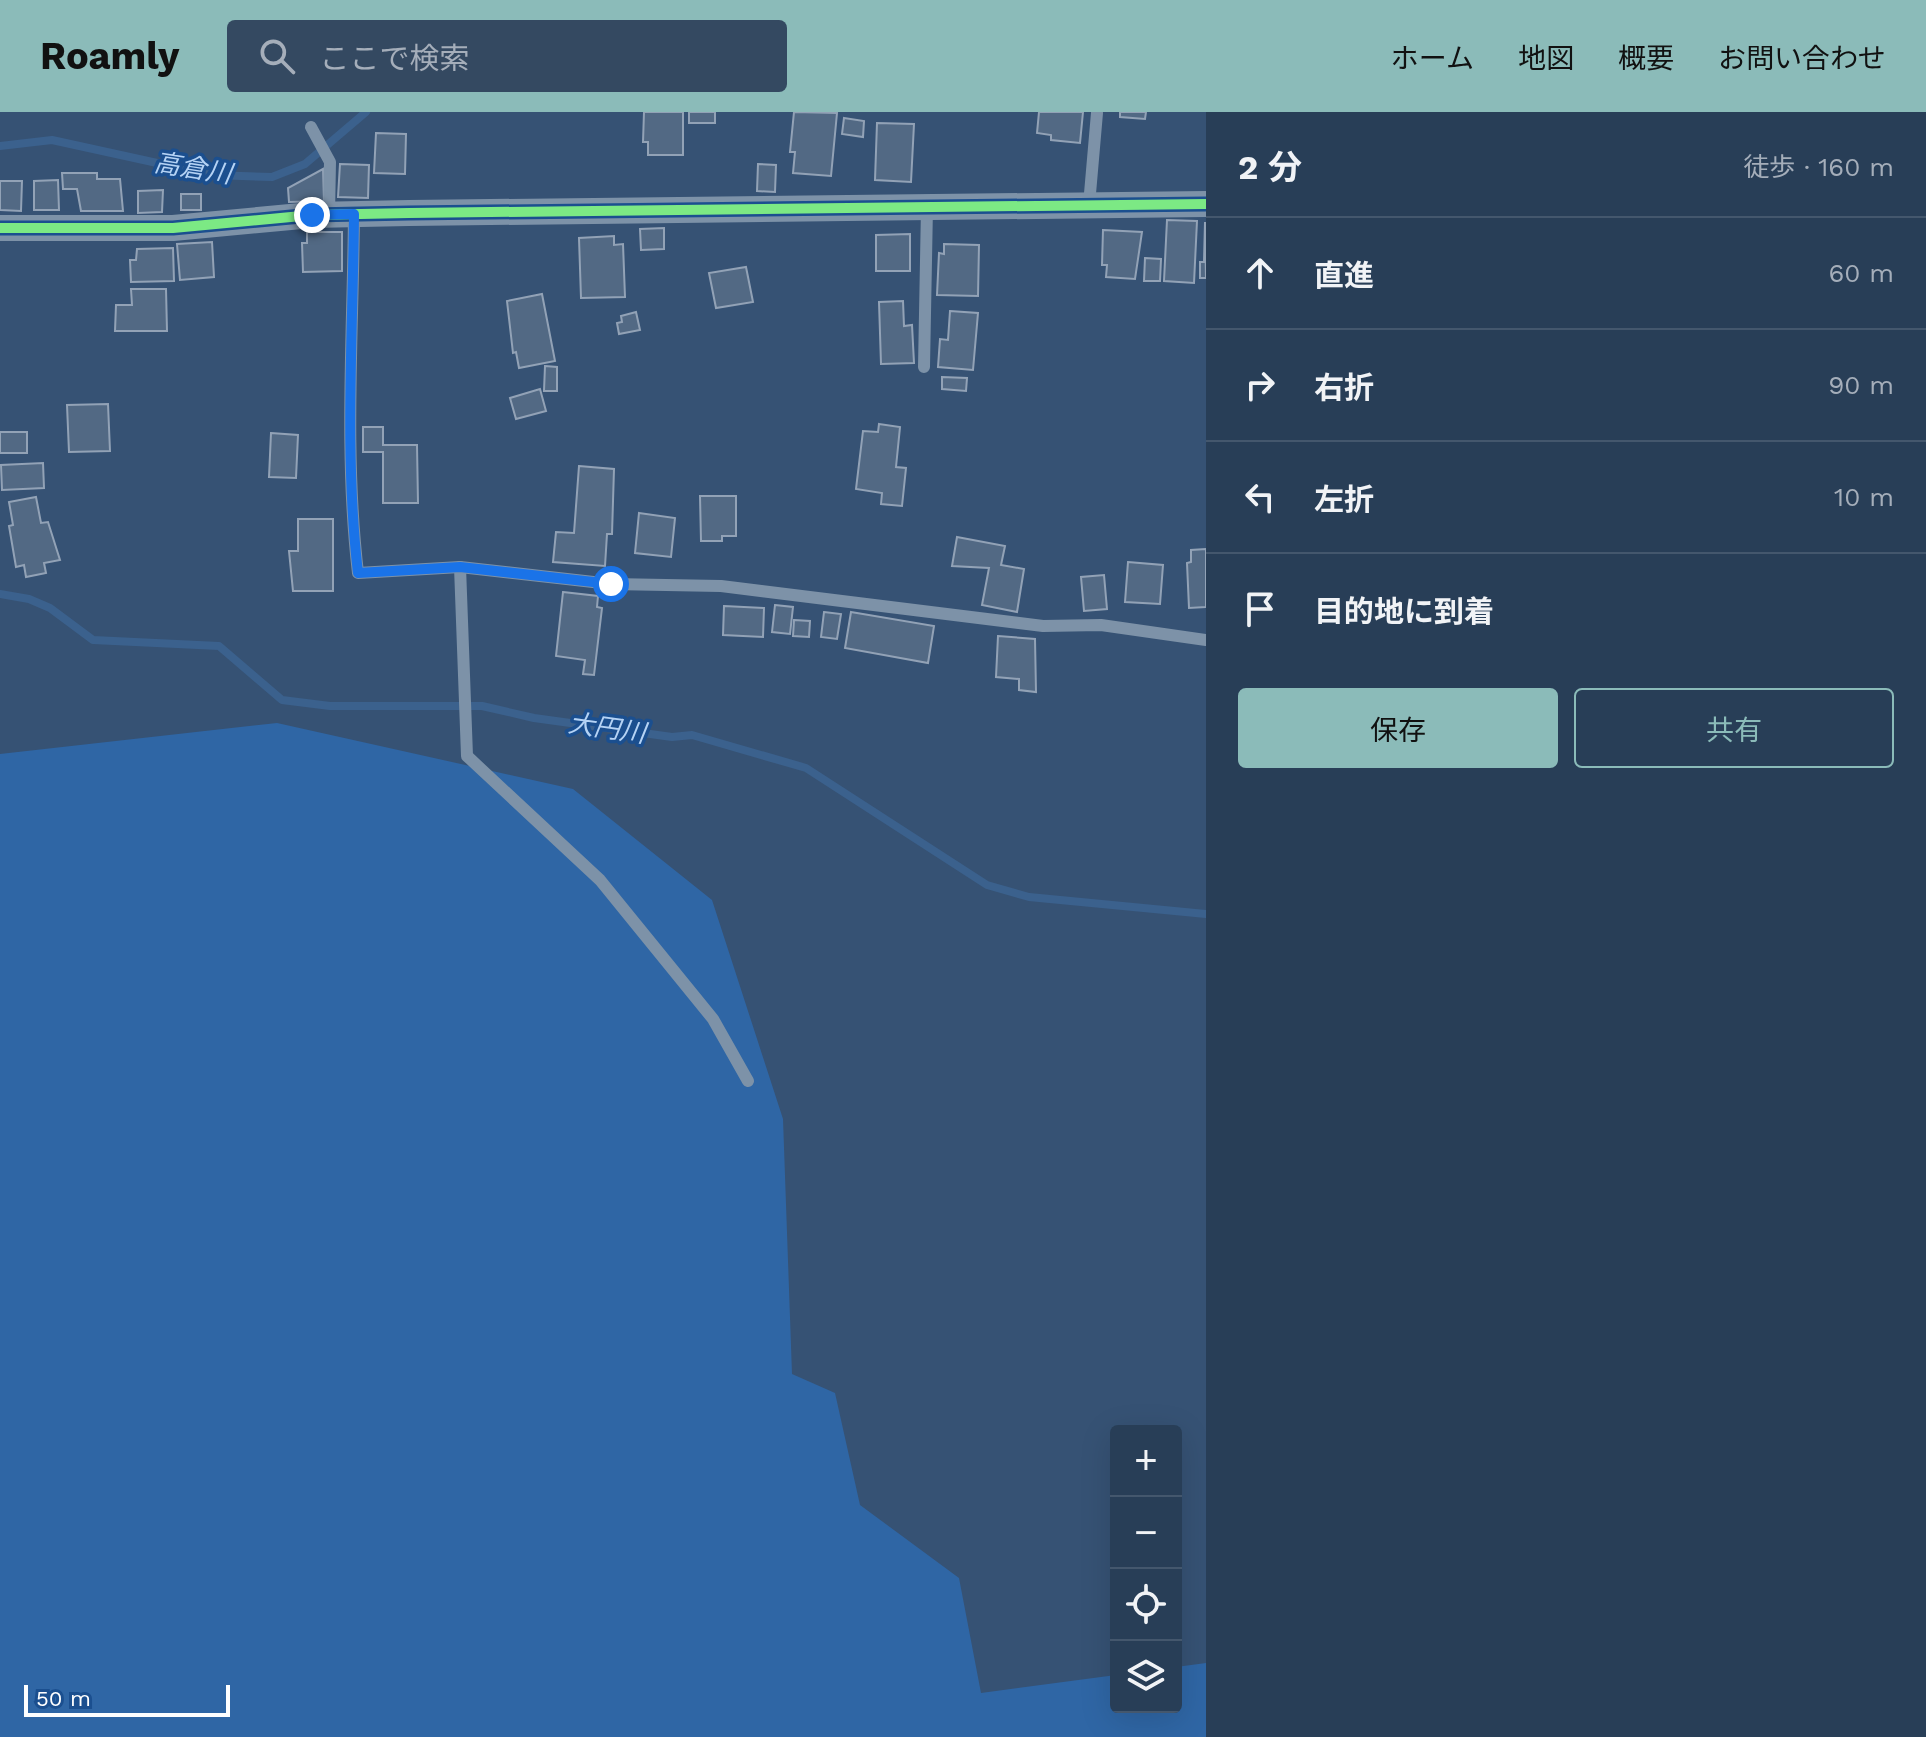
<!DOCTYPE html>
<html lang="ja">
<meta charset="utf-8">
<style>
body{margin:0;font-family:"Work Sans","Noto Sans JP",sans-serif;background:#344961;color:#f1f3f6}
.controls{position:absolute;right:24px;bottom:24px;display:grid;overflow:hidden;border-radius:8px;box-shadow:0 8px 32px #0002}
.controls button{width:72px;height:72px;display:grid;place-items:center;padding:0;border:0;border-bottom:2px solid #44576d;background:#283e57;color:#f1f3f6;font:40px sans-serif}
.scale{position:absolute;left:24px;bottom:20px;width:206px;box-sizing:border-box;padding-left:8px;border:4px solid #fff;border-top:0;font-size:22px;line-height:28px;white-space:nowrap;color:#fff;-webkit-text-stroke:6px #1b4f8f;paint-order:stroke}
.stop{position:absolute;width:24px;height:24px;margin:-18px;border:6px solid #1a73e8;border-radius:50%;background:#fff}
.stop.end{background:#1a73e8;border-color:#fff;box-shadow:0 2px 8px #0008}
.list{margin:0;padding:0;list-style:none}
h2{display:flex;justify-content:space-between;align-items:center;height:104px;margin:0;padding:0 32px;font-size:34px}
h2 small{font-size:26px;font-weight:400;color:#a5aeba}
.list li{display:grid;grid-template-columns:52px 1fr auto;gap:24px;align-items:center;box-sizing:border-box;height:112px;padding:0 32px;border-top:2px solid #44576d}
.list b{display:block;font-size:30px;white-space:nowrap}
.list em{font-size:26px;font-style:normal;color:#a5aeba}
.actions{display:flex;gap:16px;padding:24px 32px}
.actions a{flex:1;padding:18px 0;border:2px solid #8bbbb9;border-radius:8px;text-align:center;font-size:28px;color:#8bbbb9}
.actions .main{background:#8bbbb9;color:#111}
.icon{flex:none;width:44px;height:44px;fill:none;stroke:currentColor;stroke-width:2;stroke-linecap:round;stroke-linejoin:round}
.map{position:relative;flex:none;width:1206px;height:1625px;overflow:hidden}
header{display:flex;align-items:center;gap:48px;box-sizing:border-box;height:112px;padding:0 40px;background:#8bbbb9;color:#111}
header strong{font-size:38px}
nav{display:flex;gap:44px;margin-inline-start:auto;font-size:28px}
.search{width:560px;height:72px;background:#344961;display:flex;align-items:center;gap:20px;box-sizing:border-box;padding:0 28px;border-radius:8px;color:#a5aeba;font-size:30px}
main{display:flex}
aside{flex:1;background:#283e57}
.map>svg:first-child{display:block}
.green{fill:#2f66a5}
.lines{fill:none;stroke-linecap:round;stroke-linejoin:round}
.stream{stroke:#3b618d;stroke-width:8}
.building{fill:#526984;stroke:#92a2b6;stroke-width:2}
.lane{stroke:#7d92a8;stroke-width:12}
.street{stroke:#7d92a8;stroke-width:26}
.cycleway-casing{stroke:#1b4f8f;stroke-width:15}
.cycleway{stroke:#7ce984;stroke-width:10}
.route{stroke:#1a73e8;stroke-width:10}
.labels{text-anchor:middle;stroke-width:7;stroke-linejoin:round;paint-order:stroke}
.water-label{font-size:26px;font-style:italic;fill:#b5d3f5;stroke:#1b4f8f}
</style>
<header>
<strong>Roamly</strong>
<div class="search"><svg class="icon" aria-label="search" viewBox="0 0 24 24"><circle cx="10" cy="10" r="6"/><path d="M15 15l6 6"/></svg>ここで検索</div>
<nav><a>ホーム</a><a>地図</a><a>概要</a><a>お問い合わせ</a></nav>
</header>
<main>
<div class="map">
<svg width="1206" height="1625" viewBox="0 0 1206 1625">
<rect width="100%" height="100%" fill="#365274"/>
<polygon class="green" points="277,611 573,677 712,788 783,1007 792,1262 835,1281 860,1393 959,1466 981,1581 1116,1563 1116,1595 1176,1595 1176,1555 1206,1551 1206,1625 0,1625 0,642"/>
<g class="lines">
<g class="stream">
<polyline points="0,34 52,28 212,63 272,65 305,52 366,0"/>
<polyline points="0,482 29,487 50,496 93,528 219,534 282,588 330,594 482,594 534,606 672,625 692,623 806,656 987,773 1029,785 1206,802"/>
</g>
</g>
<g class="building">
<polygon points="644,0 683,0 683,43 648,43 648,30 643,30"/>
<rect x="689" y="0" width="26" height="11"/>
<polygon points="794,0 837,1 831,64 793,61 795,40 790,40"/>
<polygon points="1039,0 1083,0 1080,31 1051,28 1051,23 1037,21"/>
<polygon points="1120,0 1146,0 1145,7 1120,5"/>
<polygon points="844,6 864,9 863,25 842,22"/>
<polygon points="877,11 914,12 911,70 875,68"/>
<polygon points="376,21 406,22 405,62 374,61"/>
<polygon points="340,52 369,53 368,86 338,85"/>
<polygon points="758,52 776,53 775,80 757,79"/>
<polygon points="323,57 324,89 289,90 288,76"/>
<polygon points="62,61 97,61 97,67 120,67 123,99 81,99 77,77 63,77"/>
<polygon points="58,68 59,98 34,98 34,69"/>
<polygon points="0,69 22,69 21,99 0,98"/>
<polygon points="163,78 162,100 138,101 138,79"/>
<rect x="181" y="82" width="20" height="16"/>
<polygon points="1167,108 1197,109 1194,171 1164,169"/>
<polygon points="1205,110 1206,166 1200,166 1200,150 1204,150"/>
<polygon points="664,116 664,137 641,138 640,117"/>
<polygon points="1103,118 1142,120 1135,167 1106,165 1107,153 1102,153"/>
<polygon points="307,120 342,120 342,159 303,160 302,131 307,131"/>
<polygon points="910,122 910,159 876,159 876,123"/>
<polygon points="614,124 614,133 623,132 625,185 581,186 579,126"/>
<polygon points="212,130 214,165 180,168 177,132"/>
<polygon points="944,132 979,133 978,184 937,183 939,141 944,142"/>
<polygon points="173,136 174,169 131,170 130,148 136,148 137,137"/>
<polygon points="1145,146 1161,147 1160,169 1144,169"/>
<polygon points="746,155 753,190 716,196 709,161"/>
<polygon points="131,177 166,177 167,219 115,219 116,193 132,193"/>
<polygon points="542,182 555,249 519,256 516,240 513,241 507,189"/>
<polygon points="903,189 904,214 912,213 914,251 881,252 879,190"/>
<polygon points="950,199 978,201 973,258 938,255 940,227 948,228"/>
<polygon points="636,200 640,218 619,222 617,211 622,210 621,204"/>
<polygon points="545,254 557,255 557,279 544,279"/>
<polygon points="942,265 967,266 966,279 942,277"/>
<polygon points="540,277 546,299 516,307 510,286"/>
<polygon points="108,292 110,339 69,340 67,293"/>
<polygon points="879,312 900,315 896,355 906,356 902,394 881,392 882,381 856,377 863,319 878,320"/>
<polygon points="363,315 383,315 383,333 417,333 418,391 383,391 383,340 363,340"/>
<rect x="0" y="320" width="27" height="21"/>
<polygon points="271,321 298,323 296,366 269,365"/>
<polygon points="43,351 44,376 2,378 1,353"/>
<polygon points="579,354 614,357 612,422 607,422 605,454 553,450 556,420 574,421"/>
<polygon points="700,384 736,384 736,424 722,424 722,429 701,429"/>
<polygon points="36,385 41,411 48,410 60,448 44,451 46,461 26,465 24,453 16,455 9,414 13,413 9,390"/>
<polygon points="639,401 675,406 671,445 635,441"/>
<polygon points="298,407 333,407 333,479 293,479 289,439 298,439"/>
<polygon points="957,425 1005,434 1001,453 1024,457 1017,500 982,493 989,456 952,454"/>
<polygon points="1206,437 1206,495 1189,496 1187,451 1191,450 1191,438"/>
<polygon points="1128,450 1163,453 1160,492 1125,490"/>
<polygon points="1104,463 1107,497 1084,499 1081,465"/>
<polygon points="563,480 598,484 597,495 602,496 594,563 583,562 585,548 556,544"/>
<polygon points="775,493 793,495 790,522 772,520"/>
<polygon points="724,494 764,496 763,525 723,523"/>
<polygon points="824,500 841,502 837,527 821,525"/>
<polygon points="851,500 934,514 928,551 845,536"/>
<polygon points="794,508 810,509 809,525 793,524"/>
<polygon points="998,524 1035,527 1036,580 1019,578 1019,567 996,565"/>
</g>
<g class="lines">
<g class="lane">
<polyline points="311,15 330,50 329,103"/>
<polyline points="1089,93 1097,1"/>
<path d="M354 102C353 222 344 341 358 461L460 455 611 472 721 474 1043 514 1101 513 1206 528"/>
<polyline points="924,255 927,95"/>
<polyline points="460,455 467,644 600,768 713,907 748,969"/>
</g>
<polyline class="street" points="0,116 173,116 312,103 409,101 1206,92"/>
<g class="cycleway-casing">
<polyline id="cycleway" points="0,116 173,116 312,103 409,101 1206,92"/>
</g>
<use href="#cycleway" class="cycleway"/>
</g>
<g class="lines">
<path class="route" d="M312 103 354 102C353 222 344 341 358 461L460 455 611 472"/>
</g>
<g class="labels">
<g class="water-label">
<text transform="translate(193 56) rotate(9)" y="9">高倉川</text>
<text transform="translate(607 616) rotate(8)" y="9">大円川</text>
</g>
</g>
</svg>
<div class="controls">
<button>+</button>
<button>−</button>
<button><svg class="icon" aria-label="locate" viewBox="0 0 24 24"><circle cx="12" cy="12" r="6"/><path d="M12 2v4M12 18v4M2 12h4M18 12h4"/></svg></button>
<button><svg class="icon" aria-label="layers" viewBox="0 0 24 24"><path d="M12 4l9 5-9 5-9-5zM3 14l9 5 9-5"/></svg></button>
</div>
<div class="scale">50 m</div>
<div class="stop" style="left:611px;top:472px"></div>
<div class="stop end" style="left:312px;top:103px"></div>
</div>
<aside>
<h2>2 分<small>徒歩 · 160 m</small></h2>
<ul class="list">
<li><svg class="icon" aria-label="ahead" viewBox="0 0 24 24"><path d="M12 20V5M6 11l6-6 6 6"/></svg><div><b>直進</b></div><em>60 m</em></li>
<li><svg class="icon" aria-label="right" viewBox="0 0 24 24"><path d="M7 20v-9h11M14 6l5 5-5 5"/></svg><div><b>右折</b></div><em>90 m</em></li>
<li><svg class="icon" aria-label="left" viewBox="0 0 24 24"><path d="M17 20v-9H6M10 6l-5 5 5 5"/></svg><div><b>左折</b></div><em>10 m</em></li>
<li><svg class="icon" aria-label="arrive" viewBox="0 0 24 24"><path d="M6 21V4h12l-3 4 3 4H6"/></svg><div><b>目的地に到着</b></div></li>
</ul>
<div class="actions"><a class="main">保存</a><a>共有</a></div>
</aside>
</main>
